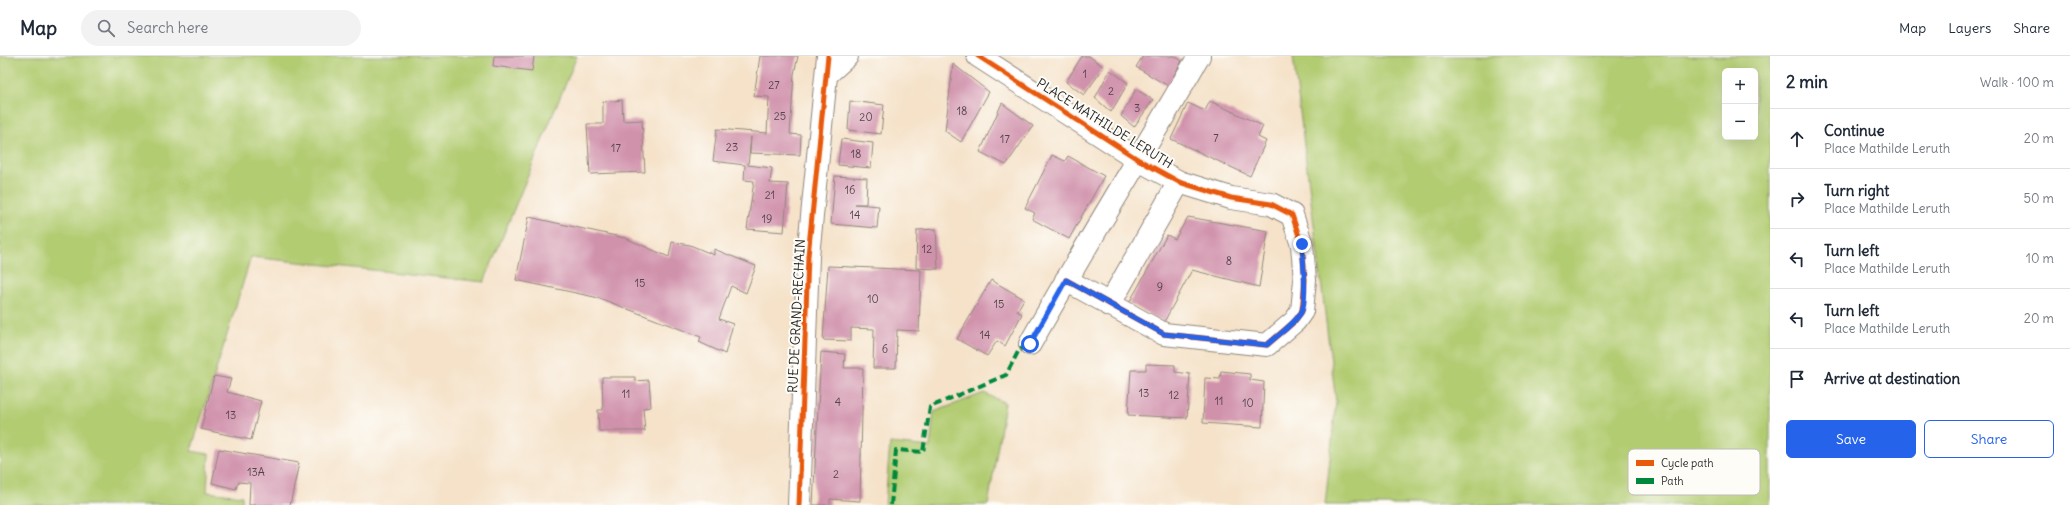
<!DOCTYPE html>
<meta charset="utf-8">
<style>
body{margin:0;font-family:Delius,sans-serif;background:#f2f2f3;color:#1f2937}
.controls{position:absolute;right:12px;top:12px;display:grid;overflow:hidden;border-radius:6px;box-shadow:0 4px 16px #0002}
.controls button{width:36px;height:36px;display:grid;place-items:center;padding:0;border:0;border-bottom:1px solid #e0e1e3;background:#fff;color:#1f2937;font:20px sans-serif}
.stop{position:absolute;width:12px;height:12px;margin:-9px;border:3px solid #2563eb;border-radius:50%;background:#fff}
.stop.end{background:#2563eb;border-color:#fff;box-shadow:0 1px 4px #0008}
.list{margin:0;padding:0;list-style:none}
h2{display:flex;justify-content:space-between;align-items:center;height:52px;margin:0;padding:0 16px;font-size:17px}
h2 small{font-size:13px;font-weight:400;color:#747a83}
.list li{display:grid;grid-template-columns:26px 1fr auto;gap:12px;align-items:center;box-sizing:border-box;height:60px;padding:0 16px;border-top:1px solid #e0e1e3}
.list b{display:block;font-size:15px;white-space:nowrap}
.list p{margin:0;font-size:13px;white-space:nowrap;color:#747a83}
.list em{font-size:13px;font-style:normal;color:#747a83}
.actions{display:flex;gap:8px;padding:12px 16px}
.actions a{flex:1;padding:9px 0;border:1px solid #2563eb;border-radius:6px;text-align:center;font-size:14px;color:#2563eb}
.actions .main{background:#2563eb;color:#fff}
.icon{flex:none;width:22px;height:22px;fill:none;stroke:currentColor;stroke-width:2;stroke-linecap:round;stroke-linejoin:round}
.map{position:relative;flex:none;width:1770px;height:449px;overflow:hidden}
header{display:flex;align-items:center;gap:24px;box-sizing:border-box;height:56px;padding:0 20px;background:#fff;border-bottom:1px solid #e0e1e3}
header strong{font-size:19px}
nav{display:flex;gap:22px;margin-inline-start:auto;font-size:14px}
.search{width:280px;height:36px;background:#f2f2f3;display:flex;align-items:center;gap:10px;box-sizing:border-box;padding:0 14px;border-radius:22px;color:#747a83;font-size:15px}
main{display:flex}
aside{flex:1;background:#fff}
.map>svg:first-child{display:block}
.green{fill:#b2cc72;stroke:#6e7c4e;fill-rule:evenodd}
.building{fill:#d091ab}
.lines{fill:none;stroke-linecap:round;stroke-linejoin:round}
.minor-casing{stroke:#90867a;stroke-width:24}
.minor{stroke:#fff;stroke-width:22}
.quiet{stroke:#00873e;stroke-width:4;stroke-dasharray:8 4;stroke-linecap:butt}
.cycleway-casing{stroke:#fdfcf7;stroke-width:8}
.cycleway{stroke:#e8590c;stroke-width:5}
.route{stroke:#2563eb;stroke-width:5}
.labels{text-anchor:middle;stroke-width:4;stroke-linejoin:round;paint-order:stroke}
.number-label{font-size:11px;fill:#54444b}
.street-label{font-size:13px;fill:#2b2b2b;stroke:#fdfcf7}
.key{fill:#fdfcf7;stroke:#bebdba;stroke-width:1}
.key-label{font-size:11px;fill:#2b2b2b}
</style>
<header>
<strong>Map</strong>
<div class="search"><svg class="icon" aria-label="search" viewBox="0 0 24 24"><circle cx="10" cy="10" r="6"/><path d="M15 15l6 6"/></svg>Search here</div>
<nav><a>Map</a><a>Layers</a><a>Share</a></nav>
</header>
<main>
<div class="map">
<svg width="1770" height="449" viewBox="0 0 1770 449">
<rect width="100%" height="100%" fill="#fdfcf7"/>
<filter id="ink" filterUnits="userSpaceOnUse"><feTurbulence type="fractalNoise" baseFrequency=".025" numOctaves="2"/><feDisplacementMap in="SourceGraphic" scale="8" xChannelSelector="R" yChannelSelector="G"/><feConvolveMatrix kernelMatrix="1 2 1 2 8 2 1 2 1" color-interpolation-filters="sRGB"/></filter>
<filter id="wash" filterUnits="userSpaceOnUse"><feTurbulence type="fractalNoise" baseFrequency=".012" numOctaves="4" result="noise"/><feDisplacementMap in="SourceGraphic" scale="16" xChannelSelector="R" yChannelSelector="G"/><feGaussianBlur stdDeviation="0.9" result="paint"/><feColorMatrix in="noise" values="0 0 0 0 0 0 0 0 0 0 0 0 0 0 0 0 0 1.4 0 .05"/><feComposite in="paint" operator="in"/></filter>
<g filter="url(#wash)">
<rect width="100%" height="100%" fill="#f5e2c9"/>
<g class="green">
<polygon points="0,0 577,0 484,226 251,201 191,395 209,398 207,436 242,440 242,449 0,449"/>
<path d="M1293 0H1770V449H1325L1336 346ZM1725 15H1755V81H1725Z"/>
<polygon points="984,337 1005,347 988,449 885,449 890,387 930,391 934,356"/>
</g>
<g id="blocks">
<g class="building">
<polygon points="494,0 534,0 532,15 493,10"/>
<polygon points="760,0 798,0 794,18 790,78 801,79 800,99 750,97 751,81 748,109 772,112 770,127 788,128 784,176 747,173 754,125 744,124 745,109 713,105 717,73 767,77 769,41 754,40"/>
<polygon points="1082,0 1089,0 1104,11 1084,39 1066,26"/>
<polygon points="1143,0 1175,0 1182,5 1168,30 1136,11"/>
<polygon points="953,8 989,36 961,86 945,75"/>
<polygon points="1110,14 1128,27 1111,56 1095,42"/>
<polygon points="1136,33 1153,44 1134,71 1121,60"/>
<polygon points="622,44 623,65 642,64 645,116 590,118 587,68 603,68 603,46"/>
<polygon points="850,45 884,49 881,78 848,74"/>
<polygon points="1210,45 1263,70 1258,81 1266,85 1250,120 1171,83 1188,47 1205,55"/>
<polygon points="1002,47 1033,70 1006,109 980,96"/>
<polygon points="841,83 873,87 871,112 838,109"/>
<polygon points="1052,99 1065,105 1068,100 1104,120 1069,183 1032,163 1035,157 1025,152"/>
<polygon points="835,120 867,122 866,148 855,148 879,150 877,172 831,168"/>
<polygon points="529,161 625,182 669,201 672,186 690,189 714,199 714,193 756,210 746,237 731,230 719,263 733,268 725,298 699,286 701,281 599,242 516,224"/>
<polygon points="1188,161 1268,175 1259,231 1192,214 1164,266 1129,247 1167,179 1175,183"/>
<polygon points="936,173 938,213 916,212 917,174"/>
<polygon points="828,210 921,214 919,275 897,274 896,312 873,312 874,273 851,272 851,285 823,284"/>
<polygon points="991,224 1024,243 1017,255 1022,258 1005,290 997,285 987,300 957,283"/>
<polygon points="821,296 845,298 844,312 863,312 860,445 830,443 830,449 813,449"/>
<polygon points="1146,308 1175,309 1175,316 1190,318 1187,362 1128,359 1131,314 1146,314"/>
<polygon points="1221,315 1250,318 1250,324 1264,326 1262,371 1203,367 1205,322 1220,323"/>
<polygon points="214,320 231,323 227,336 261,345 251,384 201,373"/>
<polygon points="602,321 635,321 635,325 649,324 651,351 643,352 645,375 599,375 598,354 603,354"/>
<polygon points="219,393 299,407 290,449 249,449 250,427 238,426 236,433 212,427"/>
</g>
</g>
</g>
<g filter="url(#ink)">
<use href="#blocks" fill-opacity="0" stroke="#90867a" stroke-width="1"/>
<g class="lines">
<g class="minor-casing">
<g id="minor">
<polyline points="978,0 1139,104 1179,126 1231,142 1271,148 1292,159 1302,189 1305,224 1302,255 1295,265 1267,289 1164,278 1066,224"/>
<polyline points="827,18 847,0"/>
<polyline points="1109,249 1179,126"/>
<path d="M1030 288C1084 191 1143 97 1199 0"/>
<polyline points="799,449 808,200 828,0"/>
</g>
</g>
<use href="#minor" class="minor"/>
<polyline class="quiet" points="891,449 896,394 923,396 930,351 1006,319 1019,294 1030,288"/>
<g class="cycleway-casing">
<g id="cycleway">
<polyline points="978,0 1139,104 1179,126 1231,142 1271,148 1292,159 1302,189 1305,224 1302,255 1295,265 1267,289 1164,278 1066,224"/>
<polyline points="799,449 808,200 828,0"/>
</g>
</g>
<use href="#cycleway" class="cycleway"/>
</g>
</g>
<g class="lines" filter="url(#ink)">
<path class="route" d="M1030 288 1066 224 1164 278 1267 289C1278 279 1292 270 1301 257 1308 244 1303 204 1302 188"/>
</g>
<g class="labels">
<g class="number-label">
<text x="1085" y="22">1</text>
<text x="774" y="33">27</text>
<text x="1111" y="39">2</text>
<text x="1137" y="56">3</text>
<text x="962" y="59">18</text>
<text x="780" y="64">25</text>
<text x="866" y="65">20</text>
<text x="1216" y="86">7</text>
<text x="1005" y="87">17</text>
<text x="732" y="95">23</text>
<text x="616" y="96">17</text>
<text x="856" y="102">18</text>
<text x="850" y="138">16</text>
<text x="770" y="143">21</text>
<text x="855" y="163">14</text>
<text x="767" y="167">19</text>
<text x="927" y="197">12</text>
<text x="1229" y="209">8</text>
<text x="640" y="231">15</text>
<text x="1160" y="235">9</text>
<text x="873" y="247">10</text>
<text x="999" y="252">15</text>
<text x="985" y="283">14</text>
<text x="885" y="297">6</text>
<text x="1144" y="341">13</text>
<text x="626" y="342">11</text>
<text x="1174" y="343">12</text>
<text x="1219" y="349">11</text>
<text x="838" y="350">4</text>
<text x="1248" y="351">10</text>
<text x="231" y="363">13</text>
<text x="256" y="420">13A</text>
<text x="836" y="422">2</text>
</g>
<g class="street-label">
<text transform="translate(1105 67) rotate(32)" y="5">PLACE MATHILDE LERUTH</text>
<text transform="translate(796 260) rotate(-87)" y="5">RUE DE GRAND-RECHAIN</text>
</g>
</g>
<rect x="1628" y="393" width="132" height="46" rx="6" class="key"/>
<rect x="1636" y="404" width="18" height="6" fill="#e8590c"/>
<rect x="1636" y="422" width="18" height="6" fill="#00873e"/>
<g class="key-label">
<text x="1661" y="411">Cycle path</text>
<text x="1661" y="429">Path</text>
</g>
</svg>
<div class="controls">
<button>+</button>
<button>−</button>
</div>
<div class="stop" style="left:1030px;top:288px"></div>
<div class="stop end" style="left:1302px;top:188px"></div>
</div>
<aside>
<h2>2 min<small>Walk · 100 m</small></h2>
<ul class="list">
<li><svg class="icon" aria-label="ahead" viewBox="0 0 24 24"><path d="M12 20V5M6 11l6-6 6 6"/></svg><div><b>Continue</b><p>Place Mathilde Leruth</p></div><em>20 m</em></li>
<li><svg class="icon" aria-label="right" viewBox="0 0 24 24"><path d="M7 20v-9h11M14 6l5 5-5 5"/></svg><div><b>Turn right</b><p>Place Mathilde Leruth</p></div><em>50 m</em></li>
<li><svg class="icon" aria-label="left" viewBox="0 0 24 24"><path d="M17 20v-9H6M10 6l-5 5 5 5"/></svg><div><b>Turn left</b><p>Place Mathilde Leruth</p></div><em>10 m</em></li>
<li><svg class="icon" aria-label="left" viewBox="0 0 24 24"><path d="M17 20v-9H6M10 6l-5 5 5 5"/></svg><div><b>Turn left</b><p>Place Mathilde Leruth</p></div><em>20 m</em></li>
<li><svg class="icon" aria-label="arrive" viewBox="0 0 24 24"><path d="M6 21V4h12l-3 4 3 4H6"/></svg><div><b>Arrive at destination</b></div></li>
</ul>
<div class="actions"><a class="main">Save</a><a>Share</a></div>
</aside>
</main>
